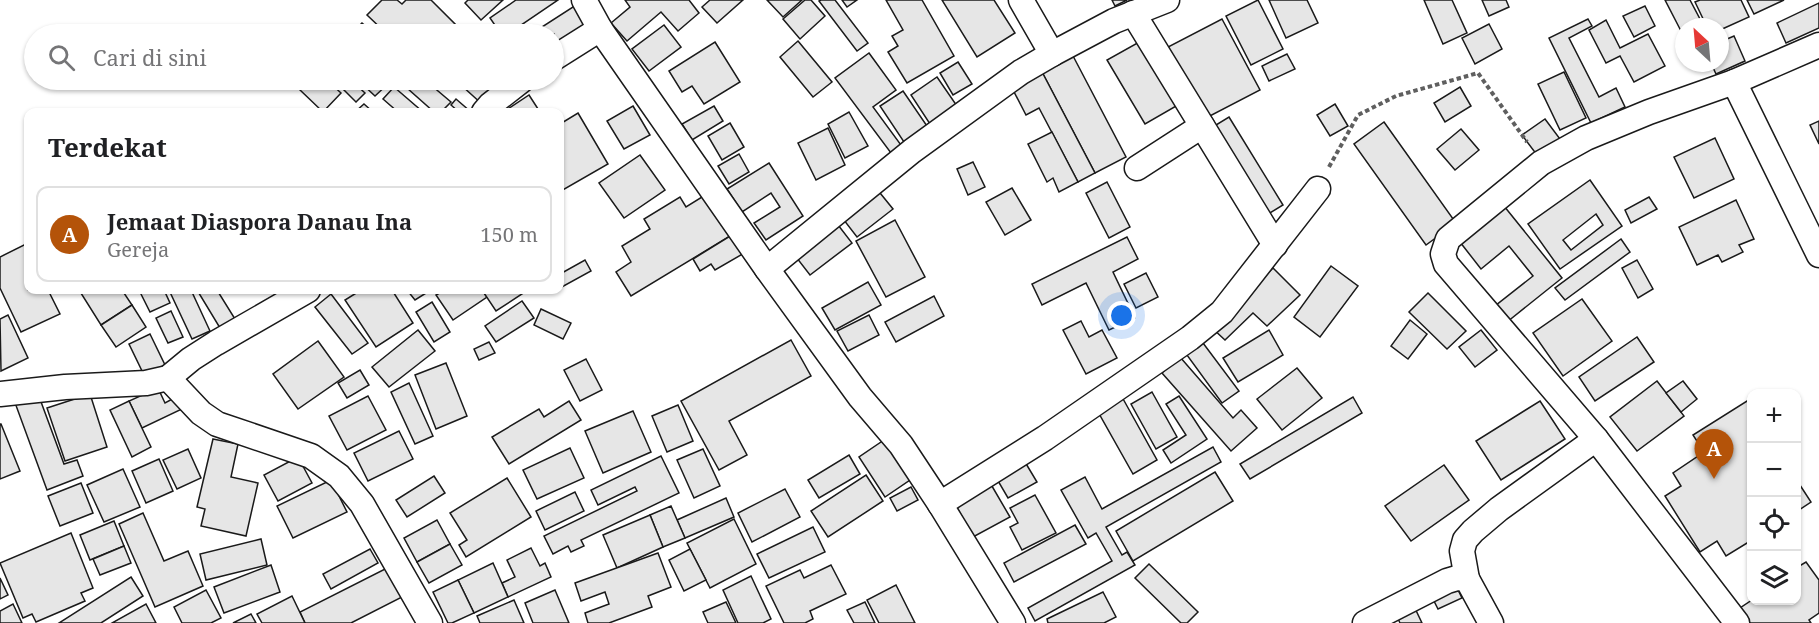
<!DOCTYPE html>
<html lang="id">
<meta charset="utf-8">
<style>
body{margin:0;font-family:"Noto Serif",serif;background:#f2f2f2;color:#202124}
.controls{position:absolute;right:18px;bottom:18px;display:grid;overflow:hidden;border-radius:12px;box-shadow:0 2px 4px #0004}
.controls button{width:54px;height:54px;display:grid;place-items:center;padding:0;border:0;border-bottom:2px solid #e0e0e0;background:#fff;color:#202124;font:30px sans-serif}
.compass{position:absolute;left:1675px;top:18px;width:54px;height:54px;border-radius:50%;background:#fff;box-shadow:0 2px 4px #0004;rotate:334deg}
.you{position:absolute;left:1122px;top:316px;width:21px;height:21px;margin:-15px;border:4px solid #fff;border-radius:50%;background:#1a73e8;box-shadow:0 0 0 9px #1a73e833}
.badge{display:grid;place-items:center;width:39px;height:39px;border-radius:50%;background:#b45309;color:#fff;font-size:20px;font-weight:700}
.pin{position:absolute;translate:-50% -50px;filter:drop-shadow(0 2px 3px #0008)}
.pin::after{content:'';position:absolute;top:32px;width:21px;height:18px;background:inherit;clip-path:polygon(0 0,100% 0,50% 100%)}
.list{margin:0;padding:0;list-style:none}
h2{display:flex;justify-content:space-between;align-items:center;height:78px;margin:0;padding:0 24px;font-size:26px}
h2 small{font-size:20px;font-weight:400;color:#757577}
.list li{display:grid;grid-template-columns:39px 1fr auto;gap:18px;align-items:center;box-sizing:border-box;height:96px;margin:0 12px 12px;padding:0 12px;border:2px solid #e0e0e0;border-radius:12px}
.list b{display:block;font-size:22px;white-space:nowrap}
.list p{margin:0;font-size:20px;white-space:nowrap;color:#757577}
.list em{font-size:20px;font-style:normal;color:#757577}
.icon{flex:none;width:33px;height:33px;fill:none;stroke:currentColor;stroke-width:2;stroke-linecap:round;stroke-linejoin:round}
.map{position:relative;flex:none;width:1819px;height:623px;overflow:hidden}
.search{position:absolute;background:#fff;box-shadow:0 2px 4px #0004;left:24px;top:24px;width:540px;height:66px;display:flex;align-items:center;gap:15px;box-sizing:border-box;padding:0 21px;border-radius:33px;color:#757577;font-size:22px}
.panel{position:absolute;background:#fff;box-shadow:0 2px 4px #0004;left:24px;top:108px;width:540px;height:186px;border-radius:12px}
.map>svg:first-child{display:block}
.building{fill:#e6e6e6;stroke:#1a1a1a;stroke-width:1.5;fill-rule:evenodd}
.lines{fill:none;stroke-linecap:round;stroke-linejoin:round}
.minor-casing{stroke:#1a1a1a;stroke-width:27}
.path{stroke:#5f5f5f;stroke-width:4;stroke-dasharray:4.5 3;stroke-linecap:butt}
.minor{stroke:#fff;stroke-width:24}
</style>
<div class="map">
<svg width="1819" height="623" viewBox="0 0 1819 623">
<rect width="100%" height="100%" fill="#fff"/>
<g class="building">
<polygon points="382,0 397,0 402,4 406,0 431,0 463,32 460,34 387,34 367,15"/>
<polygon points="468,0 503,0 481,20 465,3"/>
<polygon points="516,0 558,0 508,34 501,34 490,18"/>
<polygon points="625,0 689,0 699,13 678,31 661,12 627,41 611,23 630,7"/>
<polygon points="710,0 743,0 717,23 702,7"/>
<polygon points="767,0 802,0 783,17"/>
<polygon points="805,0 811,0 825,16 800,39 783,19"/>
<polygon points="821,0 835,0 868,43 857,51 819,1"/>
<polygon points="842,0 857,0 847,7"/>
<polygon points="886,0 922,0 954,56 907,83 888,52 898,46 892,36 903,30"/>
<polygon points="942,0 994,0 1015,33 977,57"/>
<polygon points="1112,0 1127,0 1115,6"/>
<polygon points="1258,0 1283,49 1251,65 1226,16"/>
<polygon points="1269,0 1307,0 1318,23 1286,38"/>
<polygon points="1424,0 1452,0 1467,33 1443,44"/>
<polygon points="1482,0 1506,0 1509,7 1489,16"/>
<polygon points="1665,0 1690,0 1701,21 1689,27 1684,27 1684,29 1681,31"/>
<polygon points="1700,0 1741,0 1749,17 1720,30 1720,27 1707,27 1695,2"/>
<polygon points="1747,0 1784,0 1754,14"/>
<polygon points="1819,3 1819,28 1786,43 1777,23"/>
<polygon points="576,5 587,23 554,44 554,34 531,34"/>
<polygon points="1645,6 1655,26 1634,37 1623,16"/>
<polygon points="1222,19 1260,90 1206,118 1168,47"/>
<polygon points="1588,19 1592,26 1569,38 1599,97 1616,88 1625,107 1591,123 1549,38"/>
<polygon points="1606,20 1620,48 1648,34 1665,66 1634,82 1620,56 1606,63 1589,30"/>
<polygon points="362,23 375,34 351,34"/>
<polygon points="1489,24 1502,49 1475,64 1462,38"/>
<polygon points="664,25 681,47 649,71 632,49"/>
<polygon points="1734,36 1745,61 1716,74 1711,63 1720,63 1720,42"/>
<polygon points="798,41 832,82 813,97 780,57"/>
<polygon points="1141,41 1178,105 1145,124 1107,60"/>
<polygon points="715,42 740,82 704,104 692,86 682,92 669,71"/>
<polygon points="869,53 896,90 873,107 901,145 891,153 835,78"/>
<polygon points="1072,54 1126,157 1095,173 1041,70"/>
<polygon points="1287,54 1295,69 1269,81 1262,66"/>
<polygon points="958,62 972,84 953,95 940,73"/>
<polygon points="1041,70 1095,173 1078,182 1039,108 1026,115 1011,86"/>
<polygon points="1564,72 1586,118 1560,130 1538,84"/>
<polygon points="937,77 957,106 930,124 911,95"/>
<polygon points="308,80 327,80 341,93 323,112 299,89"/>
<polygon points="334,80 351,80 365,93 356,102"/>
<polygon points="358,80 389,80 391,81 375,96"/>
<polygon points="398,80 425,80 451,102 441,112 434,112"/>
<polygon points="466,80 487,80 498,89 483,105 461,85"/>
<polygon points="394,87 423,112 398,112 383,99"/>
<polygon points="1460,87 1471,106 1445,122 1434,103"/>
<polygon points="903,91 927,126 904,142 880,106"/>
<polygon points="529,95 540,112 510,112 508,109"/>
<polygon points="456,99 471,112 459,112 451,105"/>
<polygon points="364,104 373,112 355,112"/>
<polygon points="1335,104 1348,126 1330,136 1317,115"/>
<polygon points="633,106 650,135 624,149 607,121"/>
<polygon points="714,106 723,121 692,140 682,124"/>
<polygon points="849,112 868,146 845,158 828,124"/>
<polygon points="578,113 608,164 561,191 560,124"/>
<polygon points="1229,117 1283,205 1265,216 1211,128"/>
<polygon points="1545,119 1560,139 1537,155 1522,135"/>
<polygon points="1819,121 1819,144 1810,125"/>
<polygon points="1384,122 1456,223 1426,245 1354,144"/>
<polygon points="730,123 744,147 722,160 708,136"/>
<polygon points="828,128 845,165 816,180 798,143"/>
<polygon points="1461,129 1479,150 1455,170 1437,149"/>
<polygon points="1052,132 1078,182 1059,192 1053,178 1047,182 1028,144"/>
<polygon points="1715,138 1734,179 1694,198 1674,157"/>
<polygon points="739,154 749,172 729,184 718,166"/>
<polygon points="640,155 665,190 624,218 599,183"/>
<polygon points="973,162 985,187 968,195 957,169"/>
<polygon points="769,163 803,216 766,240 754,223 780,207 771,193 742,212 727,189"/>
<path d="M1590 180 1622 226 1560 269 1528 224ZM1596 214 1603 225 1571 250 1563 240Z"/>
<polygon points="1107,182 1130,227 1109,238 1086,193"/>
<polygon points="876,188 893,209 857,237 840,215"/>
<polygon points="1012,188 1031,220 1005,235 986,202"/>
<polygon points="710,192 735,233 631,296 616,272 631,262 622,246 650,229 644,219 680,197 686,207"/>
<polygon points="1649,197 1657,209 1631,223 1625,210"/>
<polygon points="1736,200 1754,239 1739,245 1743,252 1722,262 1718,255 1697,265 1679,227"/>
<polygon points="1504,206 1562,278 1507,322 1495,306 1533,276 1509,246 1481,269 1460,242"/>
<polygon points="895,220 925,277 886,297 856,241"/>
<polygon points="835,221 852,243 810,275 793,253"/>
<polygon points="735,233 746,252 715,270 711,264 700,271 693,259"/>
<polygon points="1127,237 1138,259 1113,272 1135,318 1109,330 1086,283 1042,305 1032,284"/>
<polygon points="1621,239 1630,252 1565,300 1555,288"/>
<polygon points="26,244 28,249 28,290 48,290 60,314 21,332 0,288 0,257"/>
<polygon points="585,260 591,271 560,288 560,274"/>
<polygon points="1637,260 1653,289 1638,298 1622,268"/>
<polygon points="1331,266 1358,286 1320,337 1294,317"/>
<polygon points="1273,268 1300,295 1267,326 1253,313 1225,340 1211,327"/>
<polygon points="1146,273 1158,297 1136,308 1124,284"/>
<polygon points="868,282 881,305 835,330 822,308"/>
<polygon points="79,290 122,290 132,305 101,325"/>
<polygon points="139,290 164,290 170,303 150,312"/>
<polygon points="169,290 191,290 210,331 192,339"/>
<polygon points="197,290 217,290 235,319 220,328"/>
<polygon points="361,290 392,290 413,323 376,347 345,300"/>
<polygon points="407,290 431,290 415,300"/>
<polygon points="445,290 482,290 487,297 453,320 436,295"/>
<polygon points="482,290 528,290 496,311"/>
<polygon points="1428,293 1466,331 1447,349 1409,312"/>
<polygon points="331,294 368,343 352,354 315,307"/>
<polygon points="934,296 944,316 896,342 885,322"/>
<polygon points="1582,299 1612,341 1563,376 1533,333"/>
<polygon points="522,301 534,318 496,342 485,326"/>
<polygon points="432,302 450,332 434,342 416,312"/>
<polygon points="132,305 146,327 116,347 101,325"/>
<polygon points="541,309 571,323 563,339 534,325"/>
<polygon points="171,311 183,337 168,343 156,318"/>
<polygon points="8,315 28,358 1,371 0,319"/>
<polygon points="869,315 879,335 848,351 837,331"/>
<polygon points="1410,320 1427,334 1408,359 1391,346"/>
<polygon points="1081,321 1089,337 1102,330 1117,358 1086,374 1063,330"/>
<polygon points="418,330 435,351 389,387 372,367"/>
<polygon points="1269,330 1283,355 1238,382 1223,358"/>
<polygon points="1481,330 1497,350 1475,367 1459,347"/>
<polygon points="150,334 165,365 144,375 129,344"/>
<polygon points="1637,337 1654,362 1595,401 1579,377"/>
<polygon points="1200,339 1239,391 1222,403 1184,351"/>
<polygon points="791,340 811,376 729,421 747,455 719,470 681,401"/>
<polygon points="318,341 344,377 298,409 273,374"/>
<polygon points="489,342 495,353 479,360 474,349"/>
<polygon points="1180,357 1233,418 1241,410 1257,428 1231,451 1162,373"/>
<polygon points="586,359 602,390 580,401 564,370"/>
<polygon points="446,363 467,416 436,429 415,375"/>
<polygon points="1297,368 1322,398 1282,430 1257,399"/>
<polygon points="360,370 369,385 347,398 338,383"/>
<polygon points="1657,381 1684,416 1637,451 1610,417"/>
<polygon points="1683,381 1697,399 1681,412 1666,393"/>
<polygon points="409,383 433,436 415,444 391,392"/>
<polygon points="158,388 165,403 176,397 182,409 142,428 129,401"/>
<polygon points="37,391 64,464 77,460 83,476 47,490 14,400"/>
<polygon points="1152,392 1177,437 1156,449 1131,404"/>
<polygon points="90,394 107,447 65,461 47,408"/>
<polygon points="368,396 386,430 347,450 329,416"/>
<polygon points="1179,396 1207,439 1171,463 1163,450 1186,435 1166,404"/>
<polygon points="1122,397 1157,460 1133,474 1097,410"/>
<polygon points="1353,397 1362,413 1250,479 1240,464"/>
<polygon points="129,401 151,447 132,457 110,410"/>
<polygon points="569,401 581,420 509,464 492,437 539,409 544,417"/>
<polygon points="1540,401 1565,439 1501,480 1476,441"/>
<polygon points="1747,401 1752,408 1752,540 1726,556 1717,541 1700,552 1665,496 1681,486 1673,473 1704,452 1693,435"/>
<polygon points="678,405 693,441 667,452 652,416"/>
<polygon points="633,411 651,452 603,473 585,431"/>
<polygon points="0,424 1,424 20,471 0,479"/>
<polygon points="399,431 413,459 368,481 354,453"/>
<polygon points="213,439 238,444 231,477 258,483 246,536 201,526 205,509 197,507"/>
<polygon points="884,440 910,480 885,497 859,457"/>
<polygon points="1213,447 1221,462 1106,527 1122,555 1127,552 1135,565 1035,621 1028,608 1112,561 1096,533 1088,538 1061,490 1085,477 1102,509"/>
<polygon points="570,448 584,478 537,499 523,470"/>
<polygon points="188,449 201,478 177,489 163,460"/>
<polygon points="703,449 720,486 694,498 677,460"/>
<polygon points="849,455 860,474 819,498 808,480"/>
<polygon points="661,456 679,493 581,540 584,546 571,552 568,546 553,554 544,536 637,491 635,487 598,505 591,490"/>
<polygon points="298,457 312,483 278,501 264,475"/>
<polygon points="1022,457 1037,482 1008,498 994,474"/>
<polygon points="159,459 173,491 146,503 132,471"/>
<polygon points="1444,465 1469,500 1411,541 1385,506"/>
<polygon points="123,469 140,507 104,522 87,485"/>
<polygon points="1215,472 1233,501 1133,561 1116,531"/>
<polygon points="866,475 883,501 828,537 811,511"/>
<polygon points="434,476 445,493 407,517 396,500"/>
<polygon points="507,478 531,517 466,557 459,545 467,540 450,513"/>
<polygon points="1796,479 1811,502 1796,512"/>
<polygon points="331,480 347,512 293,538 277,506"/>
<polygon points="989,481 1010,517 973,537 953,500"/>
<polygon points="81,483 93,513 60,526 48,496"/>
<polygon points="911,487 918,500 897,511 890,498"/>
<polygon points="785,489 800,517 752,542 738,513"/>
<polygon points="575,492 584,511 545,530 536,511"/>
<polygon points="1035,495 1056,533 1022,550 1010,527 1018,523 1010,508"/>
<polygon points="726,498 734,517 685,538 677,520"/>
<polygon points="671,506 685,538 663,547 650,515"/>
<polygon points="143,513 164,561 188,551 203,586 155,607 119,524"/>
<polygon points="650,515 663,547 617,568 603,535"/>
<polygon points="734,519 756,564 710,588 687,543"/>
<polygon points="437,520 450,544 417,562 404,538"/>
<polygon points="114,521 124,546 90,560 80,535"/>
<polygon points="1075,525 1086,544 1014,582 1004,563"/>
<polygon points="813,527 825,552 769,578 757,554"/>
<polygon points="71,533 93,588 81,593 85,601 36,622 32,614 23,618 0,563"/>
<polygon points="261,539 267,565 206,580 200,554"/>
<polygon points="450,544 462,565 429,583 417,562"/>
<polygon points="124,546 131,563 100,575 93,559"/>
<polygon points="531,548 540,566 545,563 551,577 508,597 502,583 515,577 507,560"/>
<polygon points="370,549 378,563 331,589 323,574"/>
<polygon points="690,549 706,580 684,591 669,560"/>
<polygon points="658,553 671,587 648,596 652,607 609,623 588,623 585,613 609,604 605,592 581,601 575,583"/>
<polygon points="1806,562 1819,580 1819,613 1809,620 1811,623 1750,623 1740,608 1752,600 1796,600 1796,568"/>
<polygon points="493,563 508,597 474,613 458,580"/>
<polygon points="1149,564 1198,612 1187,623 1181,623 1135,578"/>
<polygon points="271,565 280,592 224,613 214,587"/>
<polygon points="831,565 846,594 810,611 813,619 805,623 784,623 766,586 800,570 804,578"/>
<polygon points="391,566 406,595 351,623 305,623 300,612"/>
<polygon points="751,576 771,619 763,623 738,623 723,590"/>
<polygon points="131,577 143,596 101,623 59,623"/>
<polygon points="0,578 8,595 0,599"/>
<polygon points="458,580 474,613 452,623 448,623 433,592"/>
<polygon points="1455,584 1462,598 1438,609 1431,595"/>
<polygon points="896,585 915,623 879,623 867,600"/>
<polygon points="206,590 221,618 211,623 182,623 174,607"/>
<polygon points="555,590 569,623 533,623 525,603"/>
<polygon points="1103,592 1116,617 1104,623 1048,623 1047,619"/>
<polygon points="292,596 305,623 262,623 257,614"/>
<polygon points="514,600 524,623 480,623 477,616"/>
<polygon points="726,602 736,623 708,623 703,612"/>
<polygon points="865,602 875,623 854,623 847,610"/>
<polygon points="1412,602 1422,623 1400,623 1394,610"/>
<polygon points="13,604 22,623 0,623 0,611"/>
<polygon points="146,604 156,623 112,623"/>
<polygon points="251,614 256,623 233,623"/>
</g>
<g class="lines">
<g class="minor-casing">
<g id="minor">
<polyline points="584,0 600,29 767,269 860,397 901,445 940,504 1013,623"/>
<polyline points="1021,0 1052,54"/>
<polyline points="1133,13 1275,245"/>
<polyline points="554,58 600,29"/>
<polyline points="1734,82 1819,255"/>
<polyline points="484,112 490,105 522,80"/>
<polyline points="1137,168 1202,126"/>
<polyline points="767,269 912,151 1021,72 1052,54 1114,21 1167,0"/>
<polyline points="168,378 201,413 217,424 311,456 339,476 362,504 430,623"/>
<polyline points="0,394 65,387 146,383 168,378 191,359 216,343 308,290"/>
<polyline points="940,504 1045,438 1190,338 1222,312 1318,189"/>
<polyline points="1467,579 1462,551 1465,540 1473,531 1499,509 1596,439"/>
<polyline points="1365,623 1447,581 1457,578 1467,579 1491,623"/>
<polyline points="1737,623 1596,439 1446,264 1443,254 1448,239 1541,163 1586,138 1649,112 1734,82 1819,45"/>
</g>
</g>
<polyline class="path" points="1329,167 1358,115 1396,96 1478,73 1527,142"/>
<use href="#minor" class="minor"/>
</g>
</svg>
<div class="controls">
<button>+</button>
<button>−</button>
<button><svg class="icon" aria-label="locate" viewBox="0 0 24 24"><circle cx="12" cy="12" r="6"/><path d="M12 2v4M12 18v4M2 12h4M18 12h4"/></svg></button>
<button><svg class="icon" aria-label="layers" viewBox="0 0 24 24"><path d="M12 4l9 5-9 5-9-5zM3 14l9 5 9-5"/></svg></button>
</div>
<svg class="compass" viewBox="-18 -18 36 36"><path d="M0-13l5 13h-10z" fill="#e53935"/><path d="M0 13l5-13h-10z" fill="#757577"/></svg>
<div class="you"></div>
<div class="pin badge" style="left:1714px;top:479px">A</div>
<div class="search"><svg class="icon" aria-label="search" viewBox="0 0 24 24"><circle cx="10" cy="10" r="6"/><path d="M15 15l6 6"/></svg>Cari di sini</div>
<section class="panel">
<h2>Terdekat<small></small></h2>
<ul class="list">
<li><span class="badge">A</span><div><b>Jemaat Diaspora Danau Ina</b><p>Gereja</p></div><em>150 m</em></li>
</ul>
</section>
</div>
